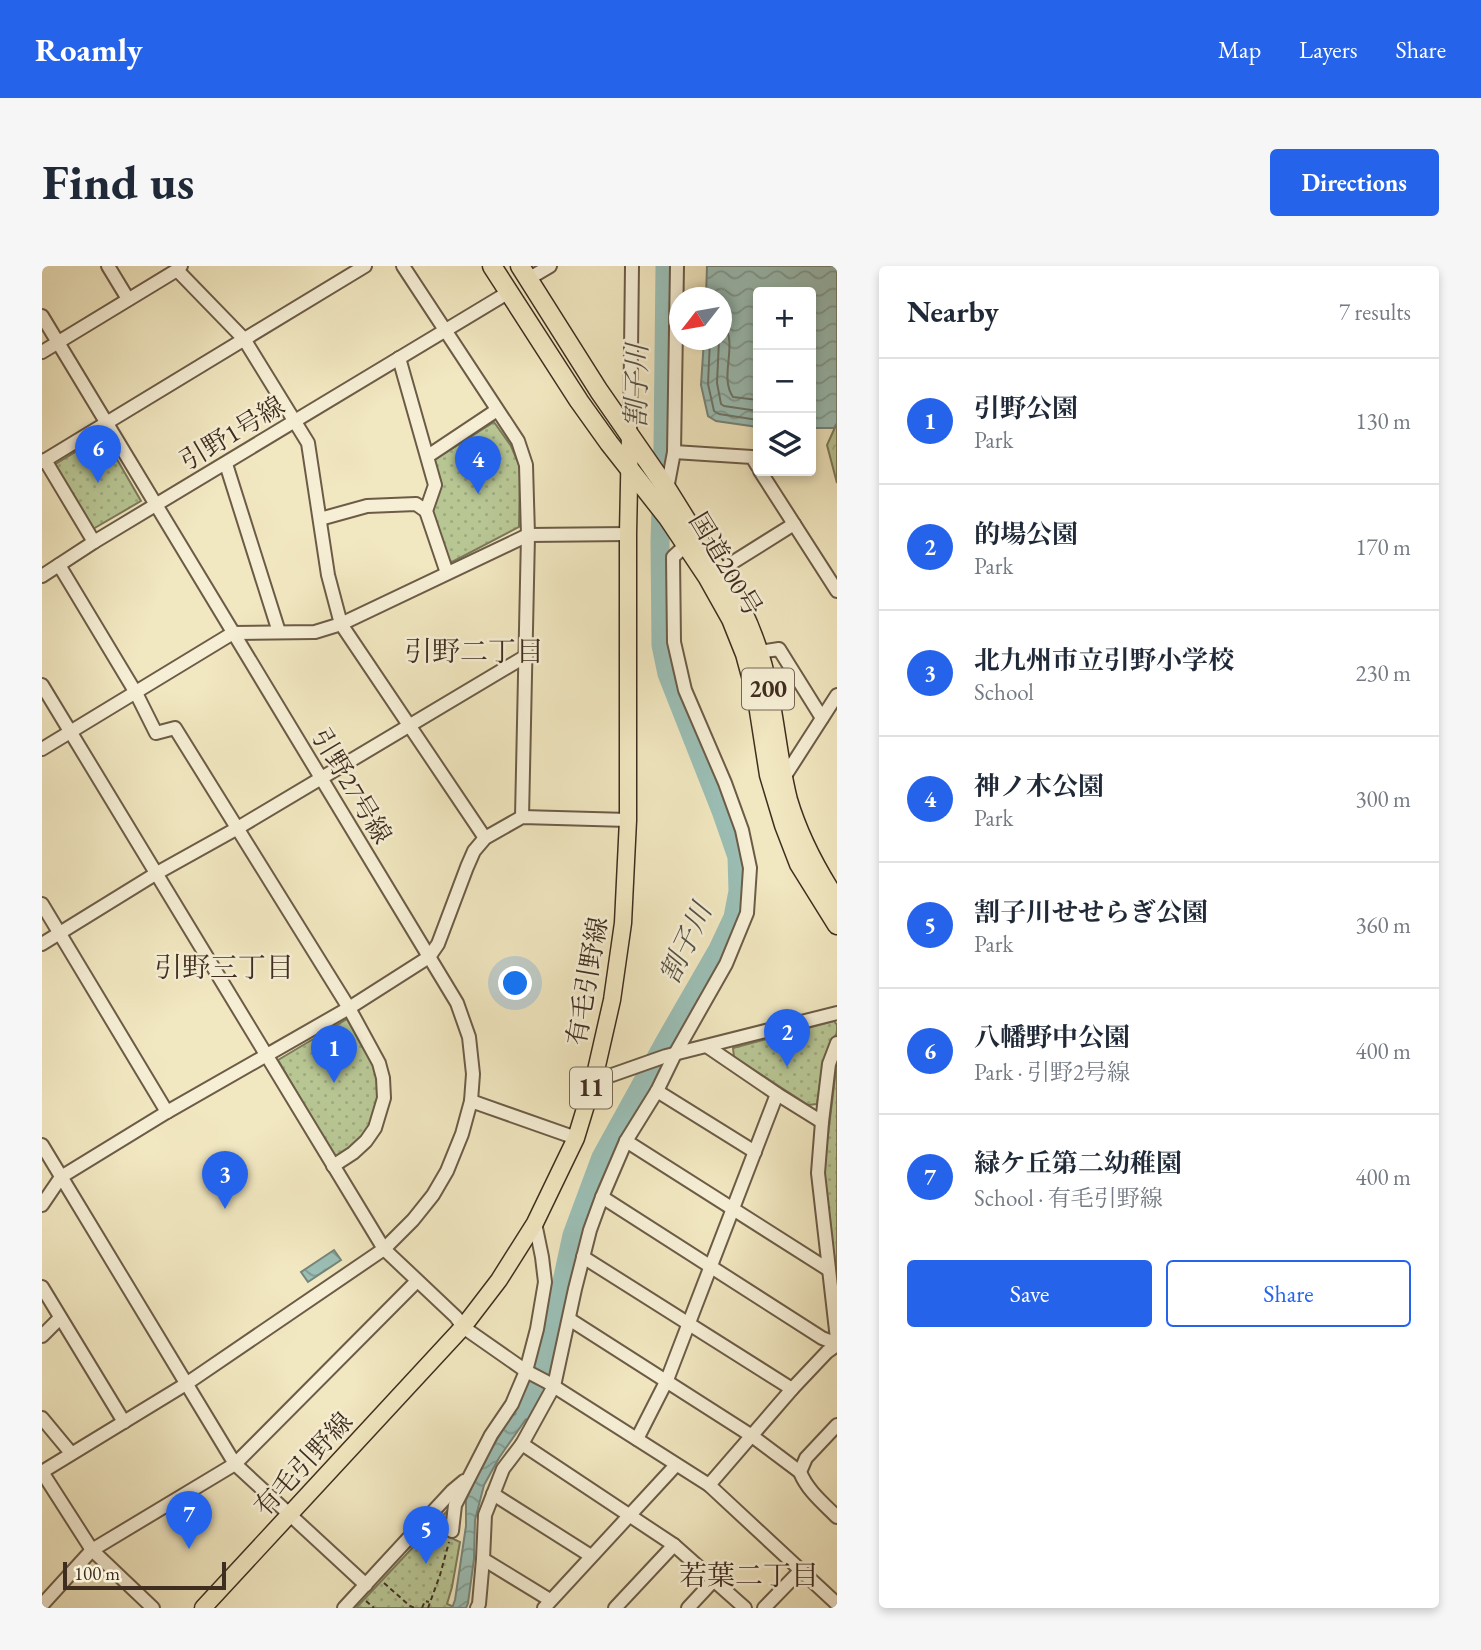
<!DOCTYPE html>
<meta charset="utf-8">
<style>
body{margin:0;font-family:"EB Garamond","Noto Serif JP",serif;background:#f6f6f7;color:#1f2937}
.controls{position:absolute;right:21px;top:21px;display:grid;overflow:hidden;border-radius:7px;box-shadow:0 4px 10px #0003}
.controls button{width:63px;height:63px;display:grid;place-items:center;padding:0;border:0;border-bottom:2px solid #e0e1e3;background:#fff;color:#1f2937;font:35px sans-serif}
.compass{position:absolute;left:627px;top:21px;width:63px;height:63px;border-radius:50%;background:#fff;box-shadow:0 4px 10px #0003;rotate:239deg}
.scale{position:absolute;left:21px;bottom:18px;width:163px;box-sizing:border-box;padding-left:7px;border:4px solid #3f2d1f;border-top:0;font-size:19px;line-height:24px;white-space:nowrap;color:#3f2d1f;-webkit-text-stroke:5px #f6efd6;paint-order:stroke}
.you{position:absolute;left:474px;top:718px;width:24px;height:24px;margin:-18px;border:5px solid #fff;border-radius:50%;background:#1a73e8;box-shadow:0 0 0 10px #1a73e833}
.badge{display:grid;place-items:center;width:46px;height:46px;border-radius:50%;background:#2563eb;color:#fff;font-size:23px;font-weight:700}
.pin{position:absolute;translate:-50% -58px;filter:drop-shadow(0 2px 4px #0008)}
.pin::after{content:'';position:absolute;top:37px;width:24px;height:21px;background:inherit;clip-path:polygon(0 0,100% 0,50% 100%)}
.list{margin:0;padding:0;list-style:none}
h2{display:flex;justify-content:space-between;align-items:center;height:91px;margin:0;padding:0 28px;font-size:30px}
h2 small{font-size:23px;font-weight:400;color:#747a83}
.list li{display:grid;grid-template-columns:46px 1fr auto;gap:21px;align-items:center;box-sizing:border-box;height:126px;padding:0 28px;border-top:2px solid #e0e1e3}
.list b{display:block;font-size:26px;white-space:nowrap}
.list p{margin:0;font-size:23px;white-space:nowrap;color:#747a83}
.list em{font-size:23px;font-style:normal;color:#747a83}
.actions{display:flex;gap:14px;padding:21px 28px}
.actions a{flex:1;padding:16px 0;border:2px solid #2563eb;border-radius:7px;text-align:center;font-size:24px;color:#2563eb}
.actions .main{background:#2563eb;color:#fff}
.icon{flex:none;width:38px;height:38px;fill:none;stroke:currentColor;stroke-width:2;stroke-linecap:round;stroke-linejoin:round}
.map{position:relative;flex:none;width:795px;height:1342px;overflow:hidden;border-radius:7px}
header{display:flex;align-items:center;gap:42px;box-sizing:border-box;height:98px;padding:0 35px;background:#2563eb;color:#fff}
header strong{font-size:33px}
nav{display:flex;gap:38px;margin-inline-start:auto;font-size:24px}
.intro{display:flex;align-items:center;justify-content:space-between;box-sizing:border-box;height:168px;padding:0 42px}
h1{margin:0;font-size:49px}
.button{padding:18px 32px;border-radius:7px;background:#2563eb;color:#fff;font-size:24px;font-weight:700}
main{display:flex;gap:42px;padding:0 42px}
aside{flex:1;background:#fff;border-radius:7px;box-shadow:0 4px 10px #0003}
.map>svg:first-child{display:block}
.forest{fill:url(#forest-crowns);stroke:#7c7a5a;stroke-width:2}
.park{fill:url(#park-dots);stroke:#7c7a5a;stroke-width:2}
.water{fill:url(#water-waves);stroke:#76857a;stroke-width:2}
.lines{fill:none;stroke-linecap:round;stroke-linejoin:round}
.shore{stroke:#6d766a;stroke-width:2}
.river{stroke:#9bbfb6;stroke-width:19}
.minor-casing{stroke:#6c5c47;stroke-width:16}
.major-casing{stroke:#3f2d1f;stroke-width:19}
.highway-casing{stroke:#3f2d1f;stroke-width:21}
.path{stroke:#3f2d1f;stroke-width:2;stroke-dasharray:5 3.5;stroke-linecap:butt}
.minor{stroke:#f6efd6;stroke-width:12}
.major{stroke:#f1e7c0;stroke-width:16}
.highway{stroke:#f1e7c0;stroke-width:18}
.labels{text-anchor:middle;stroke-width:5;stroke-linejoin:round;paint-order:stroke}
.shield{fill:#f6efd6;stroke:#766756;stroke-width:2}
.shield-label{font-size:24px;font-weight:bold;fill:#3f2d1f}
.street-label{font-size:26px;fill:#3f2d1f;stroke:#f6efd6}
.water-label{font-size:28px;font-style:italic;fill:#565245;stroke:#f6efd6}
.neighbourhood-label{font-size:28px;fill:#3f2d1f;stroke:#f6efd6}
</style>
<header>
<strong>Roamly</strong>
<nav><a>Map</a><a>Layers</a><a>Share</a></nav>
</header>
<div class="intro"><h1>Find us</h1><a class="button">Directions</a></div>
<main>
<div class="map">
<svg width="795" height="1342" viewBox="0 0 795 1342">
<defs>
<pattern id="forest-crowns" width="20" height="18" patternUnits="userSpaceOnUse" patternTransform="scale(1.75)"><rect width="20" height="18" fill="#b8c694"/><path d="M2 6a3 3 0 1 1 6 0M12 15a3 3 0 1 1 6 0" fill="none" stroke="#9faa7f"/></pattern>
<pattern id="park-dots" width="8" height="8" patternUnits="userSpaceOnUse" patternTransform="scale(1.75)"><rect width="8" height="8" fill="#b8c694"/><path d="M2 2h.1M6 6h.1" fill="none" stroke="#9faa7f" stroke-width="1.8" stroke-linecap="round"/></pattern>
<pattern id="water-waves" width="16" height="10" patternUnits="userSpaceOnUse" patternTransform="scale(1.75)"><rect width="16" height="10" fill="#9bbfb6"/><path d="M0 5q4-4 8 0t8 0" fill="none" stroke="#809c93"/></pattern>
</defs>
<rect width="100%" height="100%" fill="#f1e7c0"/>
<filter id="stains"><feTurbulence type="fractalNoise" baseFrequency=".00286" numOctaves="4"/><feColorMatrix values="0 0 0 0 .2 0 0 0 0 .09 0 0 0 0 .02 0 0 0 .5 -.17"/></filter>
<radialGradient id="worn" r=".72"><stop offset=".6" stop-color="#630" stop-opacity="0"/><stop offset="1" stop-color="#630" stop-opacity=".3"/></radialGradient>
<polygon class="forest" points="795,157 795,217 785,179"/>
<g class="park">
<polygon points="452,156 469,180 478,201 477,261 410,296 405,293 391,250 392,194"/>
<polygon points="61,169 99,235 51,263 12,199"/>
<path d="M305 753C315 770 327 787 334 806 340 825 333 852 322 869 316 877 305 884 297 890H292L236 794Z"/>
<polygon points="792,755 795,759 795,767 787,780 779,811 775,838 766,839 692,791 691,782"/>
<polygon points="795,795 795,1038 781,910"/>
<polygon points="405,1245 403,1269 418,1276 410,1321 405,1338 414,1342 314,1342"/>
</g>
<g class="water">
<polygon points="665,0 795,0 795,157 792,162 769,162 769,26 716,26 716,161 674,155 666,150 659,119 662,74 680,74 680,32 664,31"/>
<polygon points="292,984 299,994 266,1016 259,1006"/>
<polygon points="486,1115 498,1124 484,1153 457,1192 442,1219 433,1254 432,1293 426,1337 424,1342 410,1342 413,1334 424,1260 424,1234 438,1201 476,1139"/>
</g>
<g class="lines">
<g class="shore">
<path d="M680 55C698 78 676 109 691 131L716 134"/>
<polyline points="668,74 666,118 672,145 677,148 716,154"/>
<polyline points="677,74 675,117 679,138 682,140 716,145"/>
</g>
<polyline class="river" points="483,1143 503,1094 530,969 559,891 623,775 676,683 691,651 696,625 695,591 679,545 625,408 619,379 618,275 621,180 623,0"/>
<g class="minor-casing">
<g id="minor">
<polyline points="66,0 86,33"/>
<polyline points="361,0 476,175 484,199 486,269 480,551"/>
<polyline points="135,4 202,73 266,177 286,309 299,358 443,572"/>
<polyline points="486,13 508,0"/>
<polyline points="0,50 415,737 427,771 431,808 429,835 420,868 405,905 391,929 371,954 342,983 144,1118 0,1206"/>
<polyline points="0,86 135,4 139,0"/>
<polyline points="357,92 393,219 384,245 405,307"/>
<polyline points="588,169 590,0"/>
<polyline points="632,186 710,191 716,201"/>
<polyline points="386,190 455,144"/>
<polyline points="3,194 52,276"/>
<polyline points="0,196 323,0"/>
<polyline points="184,198 237,366"/>
<polyline points="718,205 795,325"/>
<polyline points="625,223 632,186 635,0"/>
<polyline points="278,253 325,240 374,238 384,245"/>
<polyline points="17,299 94,427 114,467 133,462 307,742 337,797 341,812 342,832 333,862 324,875 311,887 291,900"/>
<polyline points="677,305 752,258"/>
<polyline points="0,310 52,276 467,26"/>
<polyline points="717,386 737,383 780,452"/>
<polyline points="0,419 342,983 414,1051 421,1061 484,1105 505,1116 667,1219 795,1338"/>
<polyline points="0,483 191,367 273,366 299,358 486,269 586,268"/>
<polyline points="741,513 795,429"/>
<polyline points="0,638 125,846"/>
<polyline points="0,678 115,607 194,563 484,390"/>
<polyline points="795,777 787,798 780,856 776,907 795,1073"/>
<polyline points="666,781 735,828 780,856"/>
<polyline points="552,813 570,809 624,790 795,747"/>
<polyline points="615,825 713,886"/>
<polyline points="429,835 534,872"/>
<polyline points="584,875 787,1004"/>
<polyline points="0,879 193,1198 324,1319"/>
<polyline points="560,931 780,1072 795,1078"/>
<polyline points="0,939 19,911 125,846 307,742 387,691 396,678 425,601 432,585 443,572 480,551 586,554"/>
<polyline points="541,991 750,1123"/>
<polyline points="0,1021 82,1156"/>
<polyline points="527,1053 710,1170 758,1206"/>
<polyline points="0,1070 18,1052"/>
<polyline points="0,1152 29,1187"/>
<path d="M795 1159 764 1192 758 1206C765 1224 781 1237 795 1251"/>
<polyline points="595,1173 625,1114 735,828"/>
<polyline points="480,1178 632,1279 703,1342"/>
<polyline points="0,1206 50,1284 111,1342"/>
<polyline points="667,1219 750,1123 785,1086 795,1079"/>
<polyline points="451,1228 549,1290"/>
<polyline points="410,1265 413,1239 449,1169 470,1138 484,1105 495,1063 503,1016 500,991 493,957"/>
<polyline points="441,1293 508,1334"/>
<polyline points="0,1339 50,1284 193,1198 375,1015"/>
<polyline points="302,1342 410,1225 422,1215"/>
<polyline points="435,1342 437,1338 441,1293 443,1249 461,1203 480,1178 512,1120 533,1023 548,964 560,931 584,875 615,825 633,788 684,698 705,647 708,602 700,564 683,517 643,424 632,376 631,291 644,279"/>
<polyline points="502,1342 634,1199"/>
<polyline points="573,1342 632,1279"/>
<polyline points="646,1342 672,1314"/>
<polyline points="722,1342 758,1305"/>
</g>
</g>
<g class="major-casing">
<polyline id="major" points="161,1342 421,1061 457,1014 493,957 534,872 552,813 570,734 581,657 586,554 586,268 588,169"/>
</g>
<g class="highway-casing">
<g id="highway">
<polyline points="450,0 537,135 567,177 626,252 666,312 689,353 703,388 715,432 727,509 742,559 757,598 795,659"/>
<path d="M478 0 557 125 625 223 699 342C712 369 722 398 727 428 734 463 737 499 746 534 757 571 774 603 795 635"/>
</g>
</g>
<g class="path">
<polyline points="342,1317 368,1340 373,1342"/>
<polyline points="324,1335 332,1342"/>
<polyline points="380,1342 383,1335 387,1336"/>
<polyline points="386,1342 398,1309 407,1276"/>
</g>
<use href="#minor" class="minor"/>
<use href="#major" class="major"/>
<use href="#highway" class="highway"/>
</g>
<g class="labels">
<g class="shield">
<rect x="700" y="402.5" width="52" height="41" rx="5"/>
<rect x="528" y="801.5" width="42" height="41" rx="5"/>
</g>
<g class="shield-label">
<text x="726" y="431">200</text>
<text x="549" y="830">11</text>
</g>
<g class="street-label">
<text transform="translate(190 167) rotate(-31)" y="9">引野1号線</text>
<text transform="translate(684 298) rotate(59)" y="9">国道200号</text>
<text transform="translate(310 520) rotate(59)" y="9">引野27号線</text>
<text transform="translate(545 715) rotate(-80)" y="9">有毛引野線</text>
<text transform="translate(261 1198) rotate(-47)" y="9">有毛引野線</text>
</g>
<g class="water-label">
<text transform="translate(594 120) rotate(-89)" y="10">割子川</text>
<text transform="translate(643 677) rotate(-65)" y="10">割子川</text>
</g>
<g class="neighbourhood-label">
<text x="432" y="395">引野二丁目</text>
<text x="182" y="711">引野三丁目</text>
<text x="707" y="1319">若葉二丁目</text>
</g>
</g>
<rect width="100%" height="100%" filter="url(#stains)"/>
<rect width="100%" height="100%" fill="url(#worn)"/>
</svg>
<div class="controls">
<button>+</button>
<button>−</button>
<button><svg class="icon" aria-label="layers" viewBox="0 0 24 24"><path d="M12 4l9 5-9 5-9-5zM3 14l9 5 9-5"/></svg></button>
</div>
<svg class="compass" viewBox="-18 -18 36 36"><path d="M0-13l5 13h-10z" fill="#e53935"/><path d="M0 13l5-13h-10z" fill="#747a83"/></svg>
<div class="scale">100 m</div>
<div class="you"></div>
<div class="pin badge" style="left:292px;top:817px">1</div>
<div class="pin badge" style="left:745px;top:801px">2</div>
<div class="pin badge" style="left:183px;top:943px">3</div>
<div class="pin badge" style="left:436px;top:228px">4</div>
<div class="pin badge" style="left:384px;top:1298px">5</div>
<div class="pin badge" style="left:56px;top:217px">6</div>
<div class="pin badge" style="left:147px;top:1283px">7</div>
</div>
<aside>
<h2>Nearby<small>7 results</small></h2>
<ul class="list">
<li><span class="badge">1</span><div><b>引野公園</b><p>Park</p></div><em>130 m</em></li>
<li><span class="badge">2</span><div><b>的場公園</b><p>Park</p></div><em>170 m</em></li>
<li><span class="badge">3</span><div><b>北九州市立引野小学校</b><p>School</p></div><em>230 m</em></li>
<li><span class="badge">4</span><div><b>神ノ木公園</b><p>Park</p></div><em>300 m</em></li>
<li><span class="badge">5</span><div><b>割子川せせらぎ公園</b><p>Park</p></div><em>360 m</em></li>
<li><span class="badge">6</span><div><b>八幡野中公園</b><p>Park · 引野2号線</p></div><em>400 m</em></li>
<li><span class="badge">7</span><div><b>緑ケ丘第二幼稚園</b><p>School · 有毛引野線</p></div><em>400 m</em></li>
</ul>
<div class="actions"><a class="main">Save</a><a>Share</a></div>
</aside>
</main>
